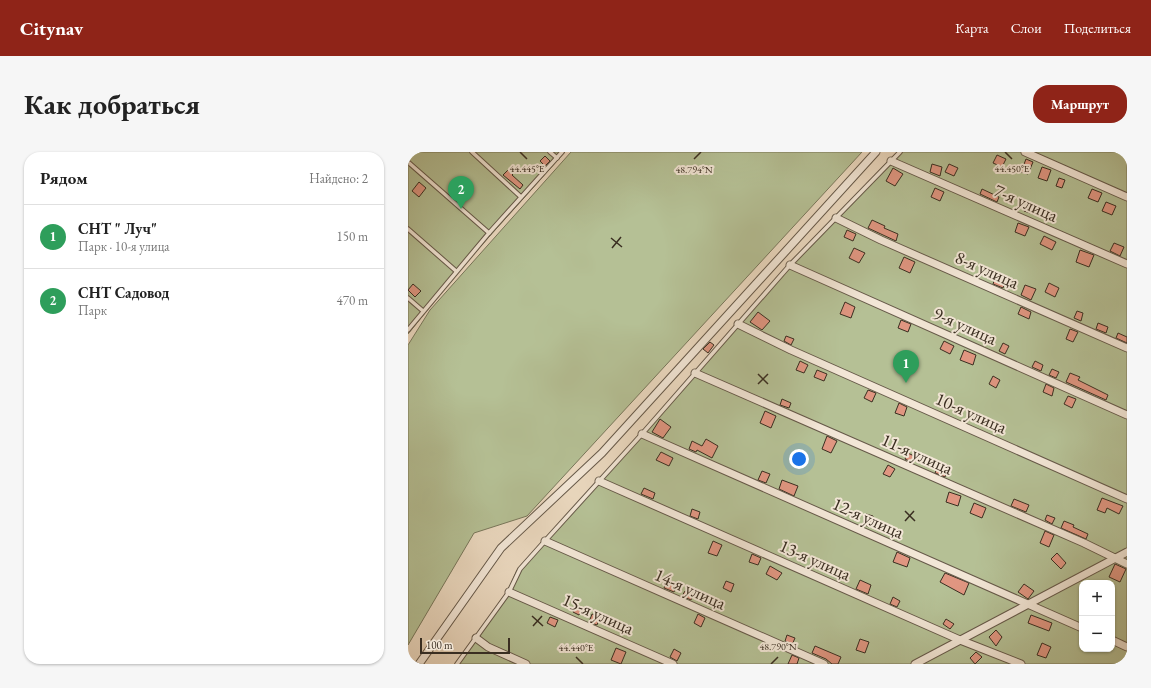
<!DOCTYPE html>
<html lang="ru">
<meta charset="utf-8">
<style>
body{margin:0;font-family:"EB Garamond",serif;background:#f6f6f6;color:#222}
.controls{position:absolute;right:12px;bottom:12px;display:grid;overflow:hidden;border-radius:8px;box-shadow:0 1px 3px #0004}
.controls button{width:36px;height:36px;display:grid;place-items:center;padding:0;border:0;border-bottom:1px solid #e0e0e0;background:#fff;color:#222;font:20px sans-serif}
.scale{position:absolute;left:12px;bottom:10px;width:90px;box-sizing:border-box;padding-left:4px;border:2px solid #3a2e21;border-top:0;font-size:11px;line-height:14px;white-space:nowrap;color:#3a2e21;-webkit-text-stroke:3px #f2e6d6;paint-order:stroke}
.you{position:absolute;left:391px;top:307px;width:14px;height:14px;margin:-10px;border:3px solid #fff;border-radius:50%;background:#1a73e8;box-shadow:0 0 0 6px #1a73e833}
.badge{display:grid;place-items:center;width:26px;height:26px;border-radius:50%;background:#8f2418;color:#fff;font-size:13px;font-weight:700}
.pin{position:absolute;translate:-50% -33px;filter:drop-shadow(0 1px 2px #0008)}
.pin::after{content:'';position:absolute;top:21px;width:14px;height:12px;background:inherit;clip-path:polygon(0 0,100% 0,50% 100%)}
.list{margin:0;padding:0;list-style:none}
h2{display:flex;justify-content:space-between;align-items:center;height:52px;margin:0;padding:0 16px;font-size:17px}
h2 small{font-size:13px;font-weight:400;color:#767676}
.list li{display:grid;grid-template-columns:26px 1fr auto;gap:12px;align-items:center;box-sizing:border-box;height:64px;padding:0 16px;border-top:1px solid #e0e0e0}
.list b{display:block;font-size:15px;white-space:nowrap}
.list p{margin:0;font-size:13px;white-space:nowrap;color:#767676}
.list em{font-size:13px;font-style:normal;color:#767676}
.map{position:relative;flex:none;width:719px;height:512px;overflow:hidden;border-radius:16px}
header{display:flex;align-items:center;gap:24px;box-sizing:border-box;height:56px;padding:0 20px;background:#8f2418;color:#fff}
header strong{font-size:19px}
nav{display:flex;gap:22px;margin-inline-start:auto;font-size:14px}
.intro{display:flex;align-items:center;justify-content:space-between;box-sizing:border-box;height:96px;padding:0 24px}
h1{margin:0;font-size:28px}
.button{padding:10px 18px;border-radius:16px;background:#8f2418;color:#fff;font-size:14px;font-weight:700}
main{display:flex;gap:24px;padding:0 24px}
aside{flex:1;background:#fff;border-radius:16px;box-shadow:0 1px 3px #0004}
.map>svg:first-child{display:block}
.green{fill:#b5c095;stroke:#78775b;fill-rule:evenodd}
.building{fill:#e09681;stroke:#3a2e21}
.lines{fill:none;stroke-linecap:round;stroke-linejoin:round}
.service-casing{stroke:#665949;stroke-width:5.5}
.minor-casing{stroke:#665949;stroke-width:9}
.service{stroke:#f2e6d6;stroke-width:3.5}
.minor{stroke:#f2e6d6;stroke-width:7}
.ticks{fill:none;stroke:#3a2e21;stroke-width:1.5}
.labels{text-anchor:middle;stroke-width:4;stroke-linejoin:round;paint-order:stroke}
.street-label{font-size:18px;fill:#3a2e21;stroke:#f2e6d6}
.ticks-label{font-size:10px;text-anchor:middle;fill:#3a2e21;stroke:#f2e6d6;stroke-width:4;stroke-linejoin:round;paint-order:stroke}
</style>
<header>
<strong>Citynav</strong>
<nav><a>Карта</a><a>Слои</a><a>Поделиться</a></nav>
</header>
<div class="intro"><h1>Как добраться</h1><a class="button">Маршрут</a></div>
<main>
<aside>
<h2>Рядом<small>Найдено: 2</small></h2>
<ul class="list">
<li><span class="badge" style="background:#2e9e5b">1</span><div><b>СНТ &quot; Луч&quot;</b><p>Парк · 10-я улица</p></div><em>150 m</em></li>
<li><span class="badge" style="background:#2e9e5b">2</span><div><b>СНТ Садовод</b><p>Парк</p></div><em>470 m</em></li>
</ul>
</aside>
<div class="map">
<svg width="719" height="512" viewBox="0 0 719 512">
<rect width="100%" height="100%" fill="#ebd9c0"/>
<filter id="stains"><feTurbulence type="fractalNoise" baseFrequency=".005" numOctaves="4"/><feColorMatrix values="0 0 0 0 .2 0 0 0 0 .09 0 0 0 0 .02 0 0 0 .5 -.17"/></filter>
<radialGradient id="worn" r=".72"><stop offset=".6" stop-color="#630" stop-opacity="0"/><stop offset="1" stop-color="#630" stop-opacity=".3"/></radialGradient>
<g class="green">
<polygon points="0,0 157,0 54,115 0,182"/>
<polygon points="163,0 454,0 119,364 66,381 0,493 0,193 22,158"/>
<path d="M489 0H719V512H48L99 441 109 418 173 349 382 112ZM674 431H704V497H674Z"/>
</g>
<g class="building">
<polygon points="589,3 598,7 594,15 585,11"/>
<polygon points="137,4 142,9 137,14 132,9"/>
<polygon points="618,7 625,10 620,22 613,20"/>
<polygon points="524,12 534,15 532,24 522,20"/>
<polygon points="541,12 550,16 546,24 537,20"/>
<polygon points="634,15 643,18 639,29 630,26"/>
<polygon points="485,16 495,22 487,34 478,29"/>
<polygon points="101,17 105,22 104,23 115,33 112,37 95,23"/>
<polygon points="651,26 657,28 654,36 648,34"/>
<polygon points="11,30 18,36 11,45 4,39"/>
<polygon points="527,36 536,40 532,49 523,45"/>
<polygon points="574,37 591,45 589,50 572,42"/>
<polygon points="684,37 694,41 690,50 680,46"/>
<polygon points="619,50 628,54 625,62 616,59"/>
<polygon points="698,50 708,54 704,63 694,59"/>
<polygon points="464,68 477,74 476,76 490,82 488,89 460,76"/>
<polygon points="610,71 621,75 617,84 607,80"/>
<polygon points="439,78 448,82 445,89 436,85"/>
<polygon points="636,84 648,90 644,98 632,92"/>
<polygon points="706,91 716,95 712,104 702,99"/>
<polygon points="446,96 457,101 451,111 441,106"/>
<polygon points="672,98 686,103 681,115 668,110"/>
<polygon points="496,105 507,110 502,121 491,116"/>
<polygon points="588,123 598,127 595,136 585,132"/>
<polygon points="641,131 651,136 647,145 637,140"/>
<polygon points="5,132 13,139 7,145 0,138"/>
<polygon points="617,133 628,137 623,148 613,143"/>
<polygon points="437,150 447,155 443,166 432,162"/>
<polygon points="613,155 623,160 621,167 610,162"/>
<polygon points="669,159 675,161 673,169 666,166"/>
<polygon points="350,160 362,169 354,178 342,170"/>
<polygon points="493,168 503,172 500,180 490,176"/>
<polygon points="690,171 700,175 698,181 688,177"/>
<polygon points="662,177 670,180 665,190 658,187"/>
<polygon points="710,181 719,185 719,191 708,186"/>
<polygon points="378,184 386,187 383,193 376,189"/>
<polygon points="536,189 546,194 542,202 532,197"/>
<polygon points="302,190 306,193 300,201 295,197"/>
<polygon points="595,191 601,194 597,202 591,199"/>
<polygon points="556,198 568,203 565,213 552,208"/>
<polygon points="392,209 400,213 396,221 388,218"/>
<polygon points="627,209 635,213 633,219 624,215"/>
<polygon points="644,217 651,220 648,226 641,223"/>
<polygon points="409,218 419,222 416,229 406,225"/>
<polygon points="662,221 672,225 670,228 700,243 698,248 658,230"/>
<polygon points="585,224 592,228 588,236 581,232"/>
<polygon points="638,232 646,236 644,244 635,240"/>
<polygon points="460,238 468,241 464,250 456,246"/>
<polygon points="660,244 668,247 664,256 656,252"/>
<polygon points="374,247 383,251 381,256 372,253"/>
<polygon points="491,251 499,255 496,264 487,261"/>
<polygon points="357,259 368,264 363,276 352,271"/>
<polygon points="252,267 263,275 255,286 244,280"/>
<polygon points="419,284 429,289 423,301 414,297"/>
<polygon points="298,287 310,294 304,306 289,298 288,300 281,297 284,289 294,294"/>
<polygon points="253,300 265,306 261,314 248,308"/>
<polygon points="500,301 508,305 505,311 497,307"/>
<polygon points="480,313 487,317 482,325 475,322"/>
<polygon points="530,314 539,318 537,325 527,321"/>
<polygon points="354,319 362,322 358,331 350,328"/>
<polygon points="374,328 390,334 386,344 371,337"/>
<polygon points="236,336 247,341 245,347 233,342"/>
<polygon points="541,340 553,344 550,354 538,350"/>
<polygon points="694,346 715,354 711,362 699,356 697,361 689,358"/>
<polygon points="606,347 621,353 618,360 603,354"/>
<polygon points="566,351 578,356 574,366 562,361"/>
<polygon points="284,357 292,360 290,367 282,364"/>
<polygon points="458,362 465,364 461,375 455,372"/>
<polygon points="639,363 647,366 644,372 637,368"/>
<polygon points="656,369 666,373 665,375 680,382 678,387 653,376"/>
<polygon points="637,379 646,383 641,395 632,391"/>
<polygon points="305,389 314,393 309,404 300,401"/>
<polygon points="489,400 502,406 499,415 485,410"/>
<polygon points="649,401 658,411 653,417 643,407"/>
<polygon points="344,402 353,406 350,413 341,410"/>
<polygon points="707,412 718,417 712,430 701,425"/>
<polygon points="362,414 374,421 369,428 358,422"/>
<polygon points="537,421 561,431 556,443 532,430"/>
<polygon points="259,428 269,433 266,440 256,436"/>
<polygon points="452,428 463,433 460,442 448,437"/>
<polygon points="318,429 326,432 323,440 315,436"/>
<polygon points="616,432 626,439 620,447 610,440"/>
<polygon points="277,439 285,443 283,448 274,444"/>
<polygon points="485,445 492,449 489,455 482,452"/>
<polygon points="168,453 175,456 171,463 165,460"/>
<polygon points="184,462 192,465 189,473 181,470"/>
<polygon points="290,462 297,466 293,475 286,471"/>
<polygon points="623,463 644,471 641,479 620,471"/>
<polygon points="142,465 150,468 147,475 139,471"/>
<polygon points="538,467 546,472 542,477 535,472"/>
<polygon points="588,478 594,485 588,494 581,485"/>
<polygon points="379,483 387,486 384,493 377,489"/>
<polygon points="452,487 461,490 457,501 448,498"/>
<polygon points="634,491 643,495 638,506 629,503"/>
<polygon points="407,494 433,505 430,512 424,512 418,507 404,501"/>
<polygon points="208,496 218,500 213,512 203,508"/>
<polygon points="266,497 273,501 269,509 262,505"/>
<polygon points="568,500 574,505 567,512 562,506"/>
<polygon points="384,503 391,506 389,512 380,512"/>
</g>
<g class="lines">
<g class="service-casing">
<g id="service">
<polyline points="64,0 113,45"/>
<polyline points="142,0 149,6"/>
<polyline points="0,10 81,81"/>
<polyline points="0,77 48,119"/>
<polyline points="0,146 15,159"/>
<polyline points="0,178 81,81 154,0"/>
<polyline points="49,512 101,440 112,417 137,389 234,282 382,113 492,0"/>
</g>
</g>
<g class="minor-casing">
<g id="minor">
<polyline points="617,0 719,45"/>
<polyline points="483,9 719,112"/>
<polyline points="428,66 473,88 719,196"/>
<polyline points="382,113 719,263"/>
<polyline points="330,172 383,198 719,347"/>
<polyline points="287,221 676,391 719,412"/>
<polyline points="234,282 674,476"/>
<polyline points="191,329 552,488 613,512"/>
<polyline points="137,389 416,512"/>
<polyline points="101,440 265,512"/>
<polyline points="68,486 80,495 118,512"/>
<polyline points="704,488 719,495"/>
<polyline points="11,512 93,396 194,301 468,0"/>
<polyline points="507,512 719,400"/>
</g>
</g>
<use href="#service" class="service"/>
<use href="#minor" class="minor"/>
</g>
<path class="ticks" d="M112 0 119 7M597 0 604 7M286 7 293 0M203 86 214 95M204 96 213 85M350 222 360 232M350 232 360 222M497 359 507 369M497 369 506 359M124 464 135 474M125 474 134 464M168 505 175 512M363 512 370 505"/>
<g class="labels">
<g class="street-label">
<text transform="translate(618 51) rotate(24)" y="6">7-я улица</text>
<text transform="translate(579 118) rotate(24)" y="6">8-я улица</text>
<text transform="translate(557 174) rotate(24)" y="6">9-я улица</text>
<text transform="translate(563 261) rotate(24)" y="6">10-я улица</text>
<text transform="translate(509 302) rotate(24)" y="6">11-я улица</text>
<text transform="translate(460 366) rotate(24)" y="6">12-я улица</text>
<text transform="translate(407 408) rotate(24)" y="6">13-я улица</text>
<text transform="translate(282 437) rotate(24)" y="6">14-я улица</text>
<text transform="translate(190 462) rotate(24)" y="6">15-я улица</text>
</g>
</g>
<g class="ticks-label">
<text x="119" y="20">44.445°E</text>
<text x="604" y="20">44.450°E</text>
<text x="286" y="21">48.794°N</text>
<text x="370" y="498">48.790°N</text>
<text x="168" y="499">44.440°E</text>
</g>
<rect width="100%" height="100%" filter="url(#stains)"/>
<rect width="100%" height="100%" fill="url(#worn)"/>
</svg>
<div class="controls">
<button>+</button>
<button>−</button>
</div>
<div class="scale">100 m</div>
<div class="you"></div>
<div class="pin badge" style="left:498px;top:231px;background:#2e9e5b">1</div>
<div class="pin badge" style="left:53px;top:57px;background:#2e9e5b">2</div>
</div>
</main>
